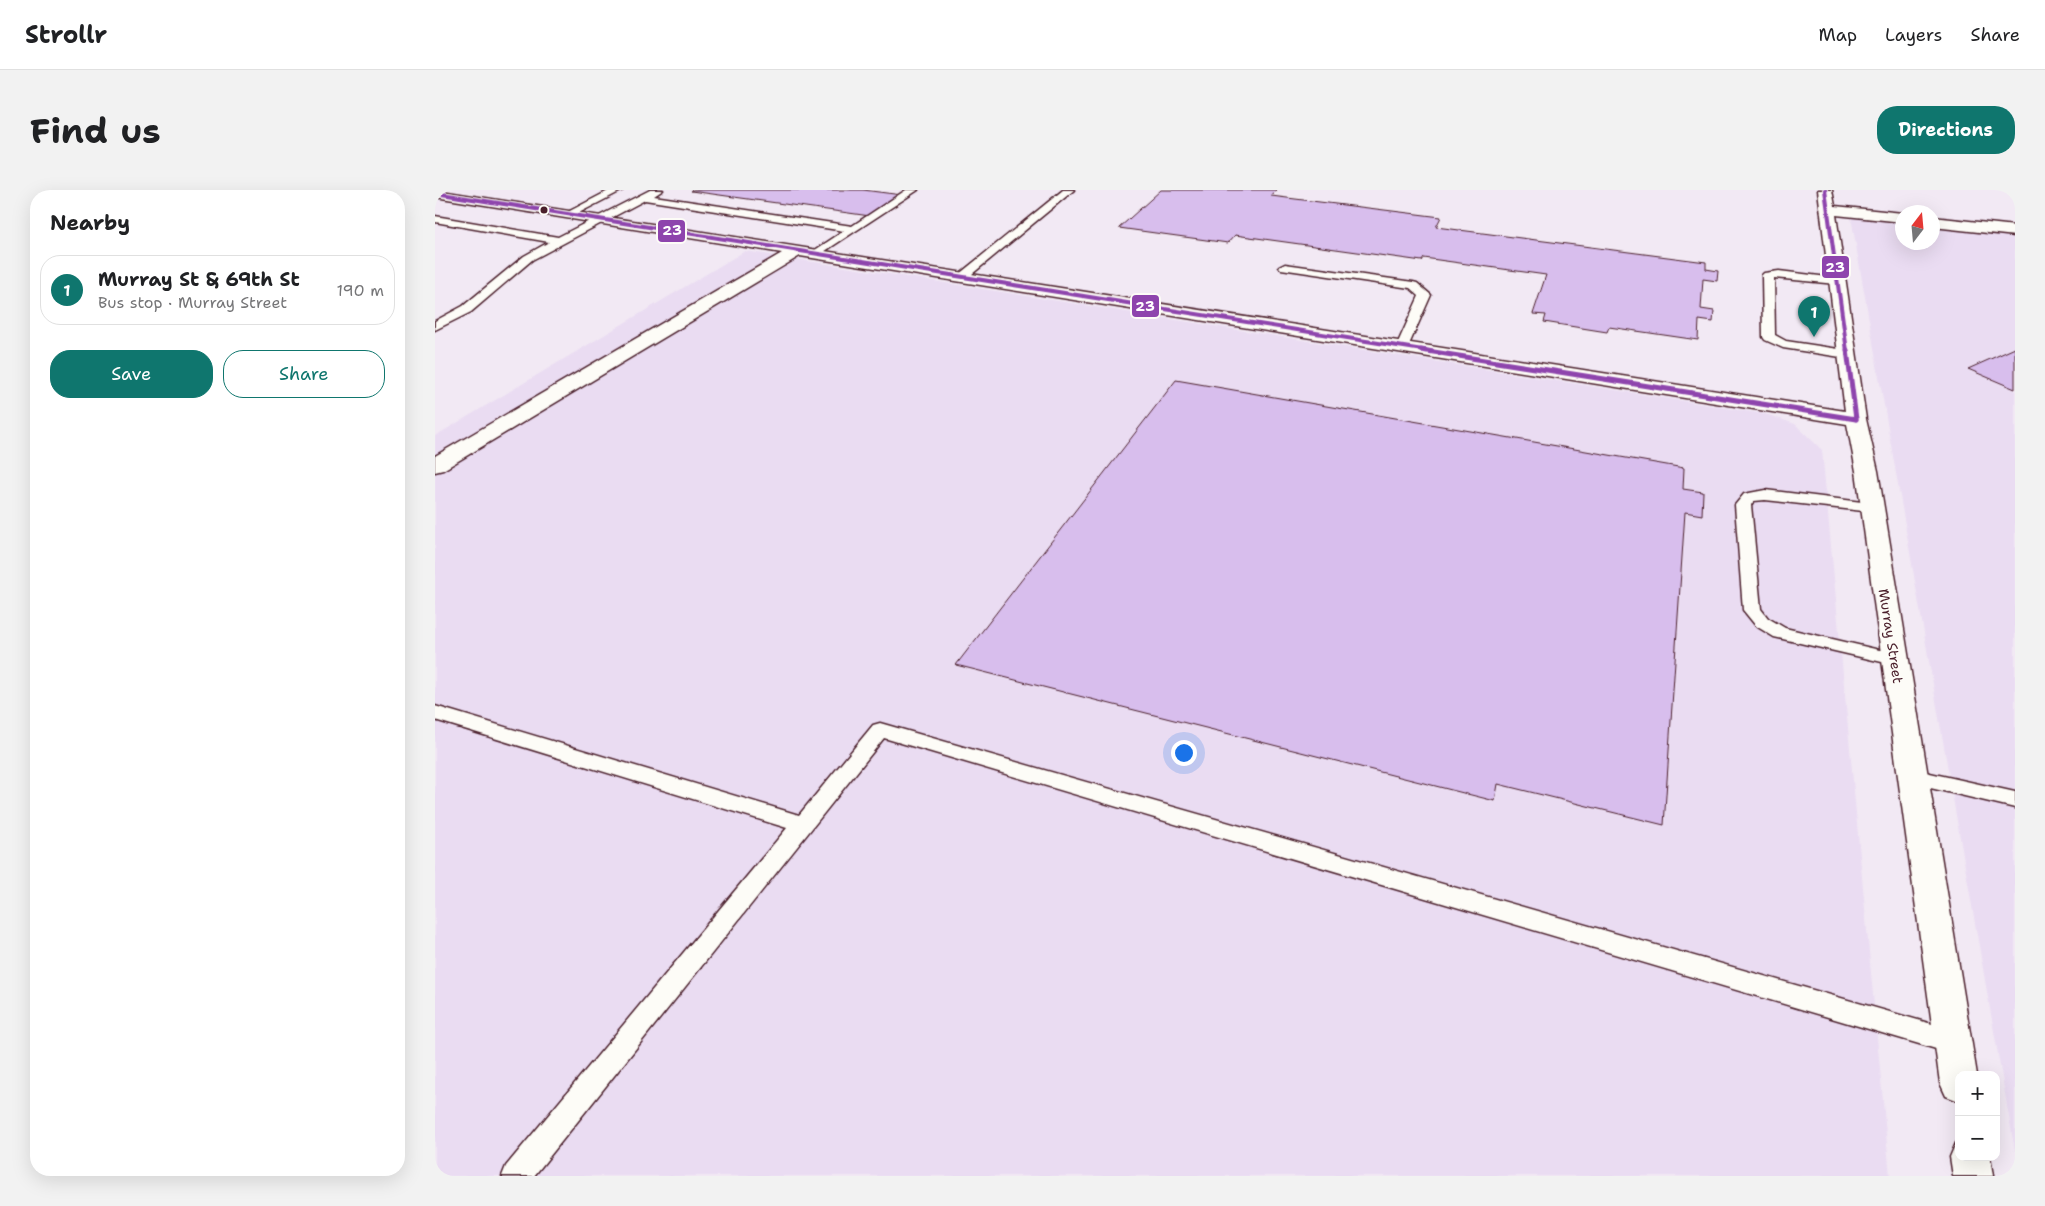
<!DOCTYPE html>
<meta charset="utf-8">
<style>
body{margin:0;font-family:"Shantell Sans",sans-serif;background:#f2f2f2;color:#202124}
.controls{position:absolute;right:15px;bottom:15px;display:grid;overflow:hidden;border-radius:10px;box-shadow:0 5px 20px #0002}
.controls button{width:45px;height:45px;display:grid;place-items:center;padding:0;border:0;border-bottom:1px solid #e0e0e0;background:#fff;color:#202124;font:25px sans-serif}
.compass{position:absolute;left:1460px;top:15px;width:45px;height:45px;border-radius:50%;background:#fff;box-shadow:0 5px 20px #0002;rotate:16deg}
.you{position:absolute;left:748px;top:562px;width:18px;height:18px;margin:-12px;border:4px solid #fff;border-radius:50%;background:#1a73e8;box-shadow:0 0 0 8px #1a73e833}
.badge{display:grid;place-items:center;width:32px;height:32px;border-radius:50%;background:#0f766e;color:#fff;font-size:16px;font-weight:700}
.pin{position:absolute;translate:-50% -41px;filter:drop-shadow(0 1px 2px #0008)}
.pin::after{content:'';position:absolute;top:26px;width:18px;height:15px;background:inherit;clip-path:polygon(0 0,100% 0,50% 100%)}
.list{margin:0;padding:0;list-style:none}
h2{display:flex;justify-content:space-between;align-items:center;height:65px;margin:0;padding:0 20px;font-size:21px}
h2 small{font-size:16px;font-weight:400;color:#757577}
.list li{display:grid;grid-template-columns:32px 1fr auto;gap:15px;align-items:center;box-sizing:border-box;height:70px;margin:0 10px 10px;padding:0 10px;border:1px solid #e0e0e0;border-radius:20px}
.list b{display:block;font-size:19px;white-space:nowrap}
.list p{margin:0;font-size:16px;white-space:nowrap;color:#757577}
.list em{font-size:16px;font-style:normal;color:#757577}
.actions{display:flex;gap:10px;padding:15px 20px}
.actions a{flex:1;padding:11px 0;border:1px solid #0f766e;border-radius:20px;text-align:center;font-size:18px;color:#0f766e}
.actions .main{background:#0f766e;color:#fff}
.map{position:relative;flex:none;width:1580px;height:986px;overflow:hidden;border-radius:20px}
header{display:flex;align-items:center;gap:30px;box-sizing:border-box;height:70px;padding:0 25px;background:#fff;border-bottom:1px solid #e0e0e0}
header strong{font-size:24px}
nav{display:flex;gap:28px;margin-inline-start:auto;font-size:18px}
.intro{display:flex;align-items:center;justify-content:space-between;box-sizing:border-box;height:120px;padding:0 30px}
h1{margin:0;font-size:35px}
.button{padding:12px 22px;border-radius:20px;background:#0f766e;color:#fff;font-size:18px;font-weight:700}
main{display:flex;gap:30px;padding:0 30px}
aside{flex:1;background:#fff;border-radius:20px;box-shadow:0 5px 20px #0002}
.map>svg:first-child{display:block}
.built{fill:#eadcf2}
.building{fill:#d8beed;stroke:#4a1f2b}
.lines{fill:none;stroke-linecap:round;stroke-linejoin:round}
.lane-casing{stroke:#4a1f2b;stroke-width:3}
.street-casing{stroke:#4a1f2b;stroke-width:3}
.lane{fill:#fdfcf7;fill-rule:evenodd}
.street{fill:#fdfcf7;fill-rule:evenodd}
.bus-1-far1-casing{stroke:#fdfcf7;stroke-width:6}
.bus-1-casing{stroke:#fdfcf7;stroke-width:8}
.bus-1-far1{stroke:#8e44ad;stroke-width:4}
.bus-1{stroke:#8e44ad;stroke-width:5}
.bus-dot{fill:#4a1f2b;stroke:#fdfcf7;stroke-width:2}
.labels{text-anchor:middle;stroke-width:5;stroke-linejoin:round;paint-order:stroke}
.street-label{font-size:14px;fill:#4a1f2b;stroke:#fdfcf7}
.line-badge{stroke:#fdfcf7;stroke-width:2}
.badge-label{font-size:14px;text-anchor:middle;font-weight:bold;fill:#fff}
</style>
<header>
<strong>Strollr</strong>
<nav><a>Map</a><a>Layers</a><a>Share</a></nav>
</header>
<div class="intro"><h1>Find us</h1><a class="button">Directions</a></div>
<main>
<aside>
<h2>Nearby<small></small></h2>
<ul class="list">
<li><span class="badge">1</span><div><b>Murray St &amp; 69th St</b><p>Bus stop · Murray Street</p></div><em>190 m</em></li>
</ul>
<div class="actions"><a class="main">Save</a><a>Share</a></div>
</aside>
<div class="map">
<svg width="1580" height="986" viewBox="0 0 1580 986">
<rect width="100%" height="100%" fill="#f2e9f4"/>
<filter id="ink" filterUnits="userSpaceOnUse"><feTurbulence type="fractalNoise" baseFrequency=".02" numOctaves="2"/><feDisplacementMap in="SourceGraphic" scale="10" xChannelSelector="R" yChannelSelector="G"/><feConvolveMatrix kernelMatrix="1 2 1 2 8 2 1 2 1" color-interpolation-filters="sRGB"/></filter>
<g filter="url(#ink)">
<g class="built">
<polygon points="1416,27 1467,33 1468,52 1498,52 1498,37 1580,47 1580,961"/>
<polygon points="310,61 1330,224 1360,234 1387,260 1455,986 0,986 0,246"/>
</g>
<g class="building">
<polygon points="258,0 428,0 467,5 435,26 256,1"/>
<polygon points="726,0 841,0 836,6 1006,27 1001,37 1271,72 1271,79 1283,81 1282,91 1268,89 1266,119 1279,121 1278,132 1264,130 1263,150 1174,137 1172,142 1109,132 1111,125 1098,124 1111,85 989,68 987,71 800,45 793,53 684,38"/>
<polygon points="1580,158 1580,199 1533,179"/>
<polygon points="741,190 1249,278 1248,299 1268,302 1267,325 1250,322 1229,635 1063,594 1060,611 521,475"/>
</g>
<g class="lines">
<g class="lane-casing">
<g id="lane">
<polygon points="175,0 188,0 138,26 130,26 129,24"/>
<polygon points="215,0 228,0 219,6 417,36 471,0 483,0 381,67 377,66 376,64 377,62 409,41 210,10 97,70 36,122 0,140 0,131 28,116 89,66 114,52 0,32 0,26 123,47"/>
<polygon points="628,0 639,0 531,89 523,89 521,87 523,85"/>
<polygon points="850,74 978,92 982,93 996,105 973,157 967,161 961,157 984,106 975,98 846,79 844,77"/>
<polygon points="1344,81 1401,88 1407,91 1401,94 1339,88 1340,145 1351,151 1417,161 1418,164 1417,167 1412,168 1348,158 1330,150 1328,147 1327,85 1329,83"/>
<polygon points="1330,300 1443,314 1445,317 1443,320 1437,322 1330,310 1319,311 1316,315 1326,419 1333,428 1350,438 1466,465 1469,469 1466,473 1460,475 1339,447 1321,436 1308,420 1300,315 1309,304"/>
<polygon points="0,516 364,625 438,535 445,533 1518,840 1527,844 1531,852 1527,860 1518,864 449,548 99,986 67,986 71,976 352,638 0,530"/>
<polygon points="1477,579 1580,602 1580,618 1470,592 1467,587 1470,582"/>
</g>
</g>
<g class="street-casing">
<g id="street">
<polygon points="0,0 1410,221 1383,0 1397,0 1400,16 1468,23 1468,32 1401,25 1431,229 1443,281 1542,885 1524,885 1524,911 1511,906 1505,893 1421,281 1412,234 365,66 8,280 0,282 0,266 347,63 0,7"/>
<polygon points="1498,27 1580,36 1580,46 1498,37"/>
<polygon points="1524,952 1524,967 1555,967 1558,986 1518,986 1515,967 1521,953"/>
</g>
</g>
<use href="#lane" class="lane"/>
<use href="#street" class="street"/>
<g class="bus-1-far1-casing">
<g id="bus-1-far1">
<polyline points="1390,0 1412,161"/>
<polyline points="0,3 994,161"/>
</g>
</g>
<g class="bus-1-casing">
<g id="bus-1">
<polyline points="986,160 1421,229"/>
<polyline points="1412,160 1421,229"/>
</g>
</g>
<use href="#bus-1-far1" class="bus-1-far1"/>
<use href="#bus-1" class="bus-1"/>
</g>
</g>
<circle class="bus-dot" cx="109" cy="20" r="4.5"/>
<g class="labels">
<g class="street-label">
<text transform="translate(1456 446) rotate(81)" y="5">Murray Street</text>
</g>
</g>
<g class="line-badge">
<rect x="222" y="29" width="29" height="24" rx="5" fill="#8e44ad"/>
<rect x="1386" y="65" width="29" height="24" rx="5" fill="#8e44ad"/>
<rect x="696" y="104" width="29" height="24" rx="5" fill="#8e44ad"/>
</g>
<g class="badge-label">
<text x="237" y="45">23</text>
<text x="1400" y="82">23</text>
<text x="710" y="121">23</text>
</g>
</svg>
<div class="controls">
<button>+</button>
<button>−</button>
</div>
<svg class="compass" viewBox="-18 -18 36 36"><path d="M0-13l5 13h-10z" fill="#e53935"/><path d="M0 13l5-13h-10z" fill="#757577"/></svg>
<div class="you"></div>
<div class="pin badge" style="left:1379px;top:147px">1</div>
</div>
</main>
